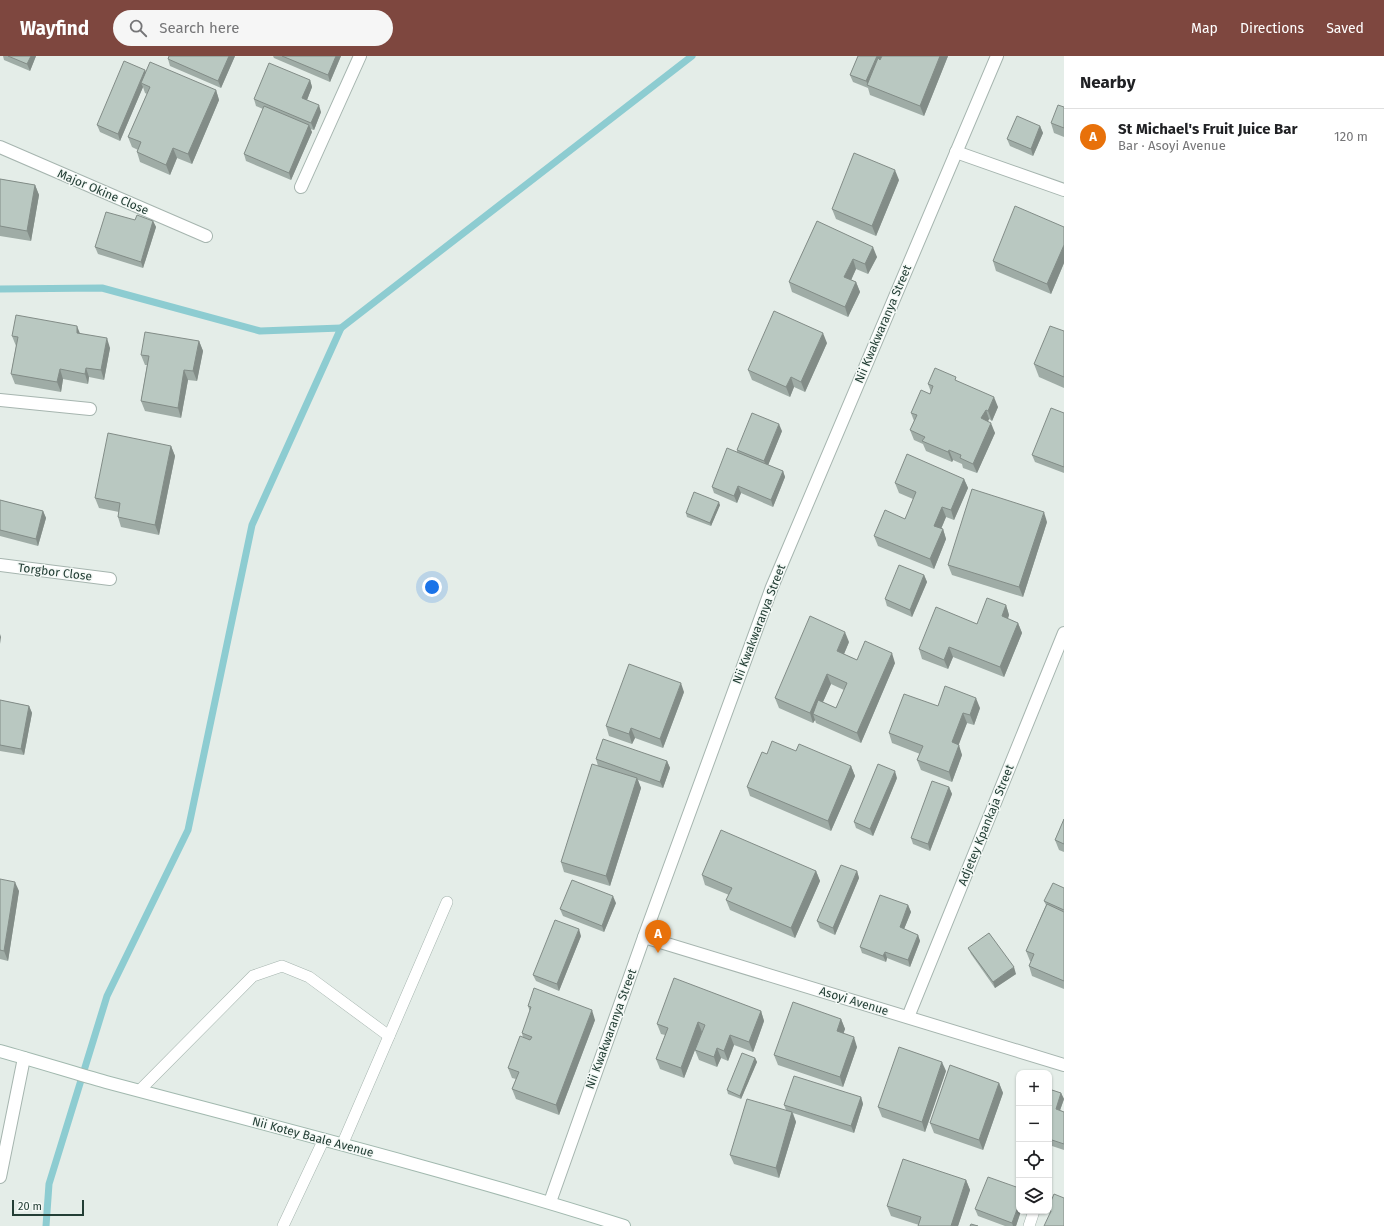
<!DOCTYPE html>
<meta charset="utf-8">
<style>
body{margin:0;font-family:"Fira Sans",sans-serif;background:#f6f6f6;color:#202124}
.controls{position:absolute;right:12px;bottom:12px;display:grid;overflow:hidden;border-radius:8px;box-shadow:0 1px 3px #0004}
.controls button{width:36px;height:36px;display:grid;place-items:center;padding:0;border:0;border-bottom:1px solid #e0e0e0;background:#fff;color:#202124;font:20px sans-serif}
.scale{position:absolute;left:12px;bottom:10px;width:72px;box-sizing:border-box;padding-left:4px;border:2px solid #233e35;border-top:0;font-size:11px;line-height:14px;white-space:nowrap;color:#233e35;-webkit-text-stroke:3px #f4f9f6;paint-order:stroke}
.you{position:absolute;left:432px;top:531px;width:14px;height:14px;margin:-10px;border:3px solid #fff;border-radius:50%;background:#1a73e8;box-shadow:0 0 0 6px #1a73e833}
.badge{display:grid;place-items:center;width:26px;height:26px;border-radius:50%;background:#7e473f;color:#fff;font-size:13px;font-weight:700}
.pin{position:absolute;translate:-50% -33px;filter:drop-shadow(0 1px 2px #0008)}
.pin::after{content:'';position:absolute;top:21px;width:14px;height:12px;background:inherit;clip-path:polygon(0 0,100% 0,50% 100%)}
.list{margin:0;padding:0;list-style:none}
h2{display:flex;justify-content:space-between;align-items:center;height:52px;margin:0;padding:0 16px;font-size:17px}
h2 small{font-size:13px;font-weight:400;color:#757577}
.list li{display:grid;grid-template-columns:26px 1fr auto;gap:12px;align-items:center;box-sizing:border-box;height:56px;padding:0 16px;border-top:1px solid #e0e0e0}
.list b{display:block;font-size:15px;white-space:nowrap}
.list p{margin:0;font-size:13px;white-space:nowrap;color:#757577}
.list em{font-size:13px;font-style:normal;color:#757577}
.icon{flex:none;width:22px;height:22px;fill:none;stroke:currentColor;stroke-width:2;stroke-linecap:round;stroke-linejoin:round}
.map{position:relative;flex:none;width:1064px;height:1170px;overflow:hidden}
header{display:flex;align-items:center;gap:24px;box-sizing:border-box;height:56px;padding:0 20px;background:#7e473f;color:#fff}
header strong{font-size:19px}
nav{display:flex;gap:22px;margin-inline-start:auto;font-size:14px}
.search{width:280px;height:36px;background:#f6f6f6;display:flex;align-items:center;gap:10px;box-sizing:border-box;padding:0 14px;border-radius:22px;color:#757577;font-size:15px}
main{display:flex}
aside{flex:1;background:#fff}
.map>svg:first-child{display:block}
.lines{fill:none;stroke-linecap:round;stroke-linejoin:round}
.stream{stroke:#8dccd1;stroke-width:7}
.lane-casing{stroke:#a6b5af;stroke-width:12}
.street-casing{stroke:#a6b5af;stroke-width:14}
.secondary-casing{stroke:#a2b9af;stroke-width:14}
.lane{stroke:#fff;stroke-width:11}
.street{stroke:#fff;stroke-width:12}
.secondary{stroke:#fff;stroke-width:12}
.wall{fill:#9faca6;fill-rule:evenodd}
.shaded-wall{fill:#828c87}
.building{fill:#b9c8c1;stroke:#828c87}
.labels{text-anchor:middle;stroke-width:3;stroke-linejoin:round;paint-order:stroke}
.street-label{font-size:12px;fill:#233e35;stroke:#f4f9f6}
</style>
<header>
<strong>Wayfind</strong>
<div class="search"><svg class="icon" aria-label="search" viewBox="0 0 24 24"><circle cx="10" cy="10" r="6"/><path d="M15 15l6 6"/></svg>Search here</div>
<nav><a>Map</a><a>Directions</a><a>Saved</a></nav>
</header>
<main>
<div class="map">
<svg width="1064" height="1170" viewBox="0 0 1064 1170">
<rect width="100%" height="100%" fill="#e4ede8"/>
<g class="lines">
<g class="stream">
<polyline points="0,233 102,232 260,275 341,272"/>
<polyline points="46,1170 49,1128 107,940 188,774 252,469 341,272 692,0"/>
</g>
<g class="lane-casing">
<g id="lane">
<polyline points="140,1034 253,920 282,910 309,921 389,980"/>
<polyline points="342,1089 447,846"/>
<polyline points="283,1170 324,1083"/>
<polyline points="1029,1170 1034,1155"/>
</g>
</g>
<g class="street-casing">
<g id="street">
<polyline points="0,91 206,180"/>
<polyline points="956,96 1064,134"/>
<polyline points="301,131 360,0"/>
<polyline points="0,344 90,353"/>
<polyline points="0,509 110,523"/>
<polyline points="644,881 1064,1009"/>
<polyline points="908,961 1064,577"/>
<polyline points="0,1121 24,1002"/>
<polyline points="550,1146 644,881 772,531 997,0"/>
</g>
</g>
<g class="secondary-casing">
<path id="secondary" d="M0 995C36 1005 71 1016 106 1026 279 1072 454 1116 624 1170"/>
</g>
<use href="#lane" class="lane"/>
<use href="#street" class="street"/>
<use href="#secondary" class="secondary"/>
</g>
<g class="wall">
<polygon points="3,0 36,0 30,15 4,4"/>
<polygon points="169,0 235,0 221,32 170,10 168,3"/>
<polygon points="273,0 341,0 330,26 274,2"/>
<polygon points="858,0 882,0 880,3 882,0 948,0 924,60 870,39 868,32 853,26 850,19"/>
<polygon points="145,14 146,17 216,34 219,44 192,108 177,102 170,119 140,106 137,96 138,94 132,91 128,81 147,38 145,37 143,31 120,85 100,76 97,69"/>
<polygon points="310,24 312,31 307,44 321,56 314,74 310,73 312,76 291,124 246,105 244,98 263,53 256,50 254,43"/>
<polygon points="1064,51 1064,81 1054,77 1051,67"/>
<polygon points="1040,70 1043,77 1033,100 1010,90 1007,83"/>
<polygon points="0,123 35,129 39,139 31,185 0,180"/>
<polygon points="899,124 876,180 836,163 832,153"/>
<polygon points="135,164 153,165 156,171 143,212 98,198 95,191"/>
<polygon points="817,165 877,201 868,218 856,213 851,224 856,226 860,236 848,261 792,236 789,226"/>
<polygon points="1064,171 1064,207 1051,238 996,215 993,205"/>
<polygon points="1064,275 1064,332 1039,321 1034,308"/>
<polygon points="80,277 110,292 104,324 89,321 88,328 63,323 61,336 15,328 11,318 16,290 12,280"/>
<polygon points="199,285 203,295 197,325 188,324 181,362 145,355 141,345 147,309 145,309 141,299"/>
<polygon points="827,287 805,336 794,331 790,341 752,324 748,314"/>
<polygon points="957,325 998,351 992,365 989,363 988,365 995,377 977,417 963,412 962,408 953,404 952,406 926,395 923,388 914,384 910,374 914,365 911,357 930,338 931,336 928,328"/>
<polygon points="1064,357 1064,417 1035,406 1032,399"/>
<polygon points="782,375 768,409 783,415 785,421 773,451 741,437 737,447 714,437 712,431 737,396 737,394"/>
<polygon points="171,390 175,400 159,479 121,471 118,461 119,456 99,452 95,442"/>
<polygon points="964,423 968,432 954,464 946,461 941,473 943,473 946,483 934,513 878,490 874,480 905,463 913,443 899,437 895,427"/>
<polygon points="0,444 43,455 46,462 38,490 0,480"/>
<polygon points="720,449 711,470 687,461 686,457"/>
<polygon points="1047,466 1023,541 952,519 948,509"/>
<polygon points="924,519 927,526 912,561 887,550 885,543"/>
<polygon points="1006,549 1009,559 1008,563 1018,567 1022,577 1004,621 953,601 948,613 922,603 919,593 977,568"/>
<path d="M849 586 844 598 857 604 895 607 861 687 816 667 815 664 813 667 779 652 775 642ZM831 628 844 634 836 652 823 646Z"/>
<polygon points="684,636 663,692 635,682 632,688 609,680 606,670"/>
<polygon points="0,644 29,650 32,657 24,699 0,695"/>
<polygon points="938,650 980,652 974,669 967,667 958,689 962,699 952,726 921,714 917,704 920,698 892,687 889,677"/>
<polygon points="796,695 851,710 855,720 831,775 750,740 747,731"/>
<polygon points="596,703 667,705 670,712 663,732 638,724 641,732 610,830 564,816 561,806 598,710"/>
<polygon points="897,722 873,780 856,772 854,766"/>
<polygon points="949,731 952,738 930,795 913,788 911,782"/>
<polygon points="1064,763 1064,796 1059,794 1055,784"/>
<polygon points="816,815 820,825 795,882 730,854 726,844 729,839 705,829 702,819"/>
<polygon points="857,815 859,822 835,879 820,872 817,865"/>
<polygon points="0,823 19,835 8,905 0,903"/>
<polygon points="1064,832 1064,933 1032,920 1029,910 1031,905 1030,905 1026,895 1046,849 1044,845"/>
<polygon points="616,847 604,876 563,860 560,853"/>
<polygon points="908,849 911,856 904,873 918,879 920,885 910,911 887,902 886,906 862,897 860,891"/>
<polygon points="581,880 559,935 536,925 533,919"/>
<polygon points="968,892 1016,918 995,932 971,898"/>
<polygon points="528,950 595,964 559,1059 516,1043 512,1033 516,1023 512,1022 508,1012 523,982 522,977 530,956"/>
<polygon points="761,955 764,965 753,996 734,989 728,1005 721,1002 717,1011 699,1004 695,994 702,976 684,1022 660,1013 656,1003 665,979 661,978 657,968"/>
<polygon points="841,963 845,973 843,977 857,991 843,1031 778,1009 774,999"/>
<polygon points="755,1002 757,1006 741,1043 728,1038 727,1034"/>
<polygon points="946,1015 925,1076 882,1061 878,1051"/>
<polygon points="999,1027 1003,1037 983,1094 934,1077 930,1067"/>
<polygon points="1049,1033 1061,1037 1064,1043 1060,1054 1064,1056 1064,1094 1049,1089"/>
<polygon points="861,1041 863,1048 854,1077 793,1057 796,1066 779,1122 734,1108 730,1099 786,1054 784,1049"/>
<polygon points="966,1124 970,1134 958,1170 918,1170 919,1169 891,1160 887,1150"/>
<polygon points="975,1153 1021,1155 1016,1170 1005,1170 978,1160"/>
</g>
<g class="shaded-wall">
<polygon points="31,0 36,0 30,15 27,8"/>
<polygon points="229,0 235,0 221,32 218,25"/>
<polygon points="336,0 341,0 330,26 328,19"/>
<polygon points="877,0 882,0 870,30 868,29 866,25"/>
<polygon points="940,0 948,0 924,60 920,50"/>
<polygon points="145,14 147,21 141,27 143,31 120,85 118,78"/>
<polygon points="310,24 312,31 305,49 302,42"/>
<polygon points="216,34 219,44 192,108 188,98"/>
<polygon points="319,49 321,56 314,74 311,67"/>
<polygon points="309,69 312,76 291,124 289,117"/>
<polygon points="1040,70 1043,77 1033,100 1031,93"/>
<polygon points="173,92 177,102 170,119 166,109"/>
<polygon points="895,114 899,124 876,180 872,170"/>
<polygon points="35,129 39,139 31,185 27,175"/>
<polygon points="153,165 156,171 143,212 141,206"/>
<polygon points="1064,189 1064,207 1051,238 1047,228"/>
<polygon points="873,191 877,201 868,218 865,208"/>
<polygon points="853,203 856,213 848,231 844,221"/>
<polygon points="856,226 860,236 848,261 845,251"/>
<polygon points="77,270 81,280 77,277"/>
<polygon points="823,277 827,287 805,336 801,326"/>
<polygon points="107,282 110,292 104,324 101,314"/>
<polygon points="199,285 203,295 197,325 193,315"/>
<polygon points="86,312 89,321 88,328 85,318"/>
<polygon points="60,313 63,323 61,336 57,326"/>
<polygon points="184,314 188,324 181,362 178,352"/>
<polygon points="791,321 794,331 790,341 786,331"/>
<polygon points="994,341 998,351 992,365 988,355"/>
<polygon points="986,354 989,363 985,372 981,362"/>
<polygon points="991,367 995,377 977,417 973,408"/>
<polygon points="779,368 782,375 767,412 764,405"/>
<polygon points="171,390 175,400 159,479 155,469"/>
<polygon points="949,394 953,404 952,406 948,396"/>
<polygon points="783,415 785,421 773,451 771,444"/>
<polygon points="964,423 968,432 954,464 951,454"/>
<polygon points="738,430 741,437 737,447 734,440"/>
<polygon points="719,446 720,449 711,470 710,467"/>
<polygon points="942,451 946,461 938,480 934,470"/>
<polygon points="43,455 46,462 38,490 36,483"/>
<polygon points="1044,456 1047,466 1023,541 1019,531"/>
<polygon points="943,473 946,483 934,513 930,503"/>
<polygon points="924,519 927,526 912,561 910,554"/>
<polygon points="1006,549 1009,559 1005,570 1002,560"/>
<polygon points="1018,567 1022,577 1004,621 1000,611"/>
<polygon points="845,576 849,586 841,605 837,595"/>
<polygon points="0,578 1,581 0,588"/>
<polygon points="949,591 953,601 948,613 944,604"/>
<polygon points="892,597 895,607 861,687 857,677"/>
<polygon points="827,618 831,628 817,659 813,658 815,664 813,667 810,657"/>
<polygon points="681,627 684,636 663,692 660,683"/>
<polygon points="976,642 980,652 974,669 970,659"/>
<polygon points="29,650 32,657 24,699 21,693"/>
<polygon points="963,657 967,667 956,696 952,686"/>
<polygon points="631,672 635,682 632,688 629,678"/>
<polygon points="959,689 962,699 952,726 949,716"/>
<polygon points="667,705 670,712 663,732 660,726"/>
<polygon points="851,710 855,720 831,775 828,765"/>
<polygon points="895,715 897,722 873,780 870,773"/>
<polygon points="637,722 641,732 610,830 606,820"/>
<polygon points="949,731 952,738 930,795 928,788"/>
<polygon points="816,815 820,825 795,882 791,872"/>
<polygon points="857,815 859,822 835,879 833,872"/>
<polygon points="15,826 19,835 8,905 4,895"/>
<polygon points="613,840 616,847 604,876 602,870"/>
<polygon points="908,849 911,856 902,878 900,871"/>
<polygon points="579,873 581,880 559,935 557,928"/>
<polygon points="918,879 920,885 910,911 908,904"/>
<polygon points="885,896 887,902 886,906 883,900"/>
<polygon points="1014,911 1016,918 995,932 993,926"/>
<polygon points="592,954 595,964 559,1059 556,1049"/>
<polygon points="761,955 764,965 753,996 749,986"/>
<polygon points="841,963 845,973 841,985 837,975"/>
<polygon points="698,966 702,976 684,1022 681,1012"/>
<polygon points="730,979 734,989 728,1005 724,995"/>
<polygon points="854,981 857,991 843,1031 840,1021"/>
<polygon points="717,992 721,1002 717,1011 714,1001"/>
<polygon points="755,1002 757,1006 741,1043 740,1040"/>
<polygon points="942,1006 946,1015 925,1076 922,1066"/>
<polygon points="999,1027 1003,1037 983,1094 979,1084"/>
<polygon points="1061,1037 1064,1043 1058,1060 1056,1053"/>
<polygon points="861,1041 863,1048 854,1077 851,1070"/>
<polygon points="792,1056 796,1066 779,1122 776,1112"/>
<polygon points="966,1124 970,1134 958,1170 951,1170"/>
<polygon points="1019,1148 1019,1155 1021,1155 1016,1170 1013,1170 1012,1167"/>
</g>
<g class="building">
<polygon points="8,0 31,0 27,8"/>
<polygon points="169,0 229,0 218,25 168,3"/>
<polygon points="282,0 336,0 328,19"/>
<polygon points="858,0 877,0 866,25 850,19"/>
<polygon points="882,0 940,0 920,50 867,29 878,2 880,4"/>
<polygon points="124,5 145,14 118,78 97,69"/>
<polygon points="150,6 216,34 188,98 173,92 166,109 137,96 141,86 128,81 150,31 141,27"/>
<polygon points="269,7 310,24 302,42 319,49 311,67 254,43"/>
<polygon points="1058,49 1064,51 1064,72 1051,67"/>
<polygon points="264,50 309,69 289,117 244,98"/>
<polygon points="1017,60 1040,70 1031,93 1007,83"/>
<polygon points="854,97 895,114 872,170 832,153"/>
<polygon points="0,123 35,129 27,175 0,170"/>
<polygon points="1015,150 1064,171 1064,189 1047,228 993,205"/>
<polygon points="106,156 135,164 137,159 153,165 141,206 95,191"/>
<polygon points="817,165 873,191 865,208 853,203 844,221 856,226 845,251 789,226"/>
<polygon points="774,255 823,277 801,326 791,321 786,331 748,314"/>
<polygon points="16,259 77,270 77,277 107,282 101,314 86,312 85,318 60,313 57,326 11,318 18,281 12,280"/>
<polygon points="1050,270 1064,275 1064,321 1034,308"/>
<polygon points="145,276 199,285 193,315 184,314 178,352 141,345 149,300 141,299"/>
<polygon points="935,312 956,321 955,324 994,341 988,355 986,354 981,362 991,367 973,408 960,402 961,399 949,394 948,396 922,385 925,381 910,374 917,359 911,357 921,334 930,338 933,330 928,328"/>
<polygon points="1051,352 1064,357 1064,411 1032,399"/>
<polygon points="752,357 779,368 764,405 737,394"/>
<polygon points="108,377 171,390 155,469 118,461 120,447 95,442"/>
<polygon points="727,392 783,415 771,444 738,430 734,440 712,431"/>
<polygon points="907,398 964,423 951,454 942,451 934,470 943,473 930,503 874,480 885,454 905,463 916,436 895,427"/>
<polygon points="972,433 1044,456 1019,531 948,509"/>
<polygon points="694,436 719,446 710,467 686,457"/>
<polygon points="0,444 43,455 36,483 0,474"/>
<polygon points="899,509 924,519 910,554 885,543"/>
<polygon points="987,542 1006,549 1002,560 1018,567 1000,611 949,591 944,604 919,593 936,551 977,568"/>
<polygon points="810,560 845,576 837,595 857,604 865,585 892,597 857,677 813,658 818,644 836,652 847,627 827,618 810,657 775,642"/>
<polygon points="629,608 681,627 660,683 631,672 629,678 606,670"/>
<polygon points="945,630 976,642 970,659 963,657 952,686 959,689 949,716 917,704 923,690 889,677 904,638 938,650"/>
<polygon points="0,644 29,650 21,693 0,689"/>
<polygon points="603,683 667,705 660,726 596,703"/>
<polygon points="772,685 796,695 799,688 851,710 828,765 747,731 762,696 767,698"/>
<polygon points="592,708 637,722 606,820 561,806"/>
<polygon points="878,708 895,715 870,773 854,766"/>
<polygon points="932,725 949,731 928,788 911,782"/>
<polygon points="1064,763 1064,788 1055,784"/>
<polygon points="721,774 816,815 791,872 726,844 732,832 702,819"/>
<polygon points="841,809 857,815 833,872 817,865"/>
<polygon points="0,823 15,826 4,895 0,894"/>
<polygon points="572,824 613,840 602,870 560,853"/>
<polygon points="1053,827 1064,832 1064,854 1044,845"/>
<polygon points="880,839 908,849 900,871 918,879 908,904 885,896 883,900 860,891"/>
<polygon points="1047,848 1064,856 1064,925 1029,910 1034,898 1026,895"/>
<polygon points="555,864 579,873 557,928 533,919"/>
<polygon points="989,877 1014,911 993,926 968,892"/>
<polygon points="674,922 761,955 749,986 730,979 724,995 717,992 714,1001 695,994 705,969 698,966 681,1012 656,1003 668,972 657,968"/>
<polygon points="534,932 592,954 556,1049 512,1033 519,1016 508,1012 520,980 530,984 532,981 522,977 531,951 528,950"/>
<polygon points="793,946 841,963 837,975 854,981 840,1021 774,999"/>
<polygon points="899,991 942,1006 922,1066 878,1051"/>
<polygon points="742,997 755,1002 740,1040 727,1034"/>
<polygon points="950,1009 999,1027 979,1084 930,1067"/>
<polygon points="794,1020 861,1041 851,1070 784,1049"/>
<polygon points="1049,1033 1061,1037 1056,1053 1064,1056 1064,1088 1049,1083"/>
<polygon points="747,1043 792,1056 776,1112 730,1099"/>
<polygon points="903,1103 966,1124 951,1170 918,1170 921,1161 887,1150"/>
<polygon points="988,1121 1019,1132 1019,1148 1012,1167 975,1153"/>
<polygon points="1054,1138 1064,1142 1064,1170 1044,1170 1051,1155 1049,1154 1049,1150"/>
<polygon points="971,1168 978,1170 970,1170"/>
</g>
<g class="labels">
<g class="street-label">
<text transform="translate(103 136) rotate(23)" y="4">Major Okine Close</text>
<text transform="translate(883 268) rotate(-67)" y="4">Nii Kwakwaranya Street</text>
<text transform="translate(55 516) rotate(7)" y="4">Torgbor Close</text>
<text transform="translate(759 568) rotate(-69)" y="4">Nii Kwakwaranya Street</text>
<text transform="translate(986 769) rotate(-68)" y="4">Adjetey Kpankaja Street</text>
<text transform="translate(854 945) rotate(17)" y="4">Asoyi Avenue</text>
<text transform="translate(611 973) rotate(-70)" y="4">Nii Kwakwaranya Street</text>
<text transform="translate(313 1081) rotate(15)" y="4">Nii Kotey Baale Avenue</text>
</g>
</g>
</svg>
<div class="controls">
<button>+</button>
<button>−</button>
<button><svg class="icon" aria-label="locate" viewBox="0 0 24 24"><circle cx="12" cy="12" r="6"/><path d="M12 2v4M12 18v4M2 12h4M18 12h4"/></svg></button>
<button><svg class="icon" aria-label="layers" viewBox="0 0 24 24"><path d="M12 4l9 5-9 5-9-5zM3 14l9 5 9-5"/></svg></button>
</div>
<div class="scale">20 m</div>
<div class="you"></div>
<div class="pin badge" style="left:658px;top:897px;background:#e8710a">A</div>
</div>
<aside>
<h2>Nearby<small></small></h2>
<ul class="list">
<li><span class="badge" style="background:#e8710a">A</span><div><b>St Michael's Fruit Juice Bar</b><p>Bar · Asoyi Avenue</p></div><em>120 m</em></li>
</ul>
</aside>
</main>
